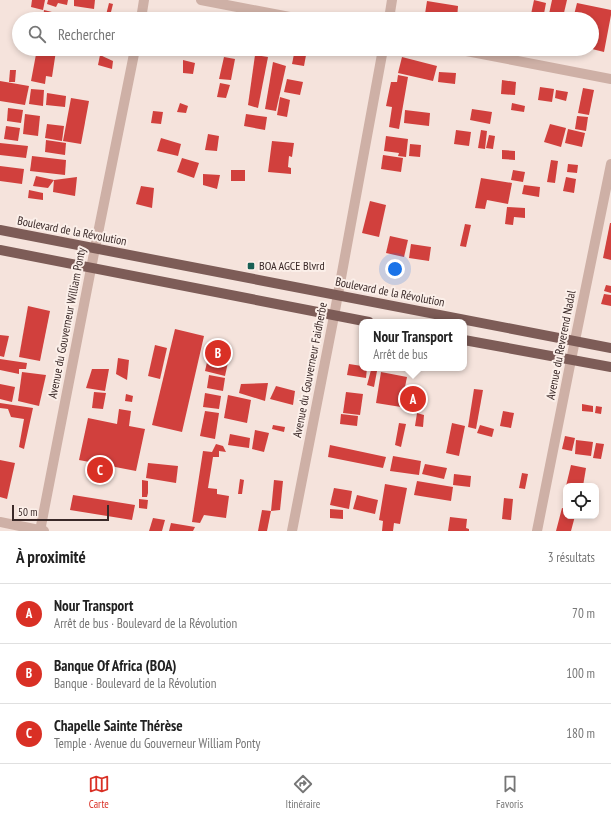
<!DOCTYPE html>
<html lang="fr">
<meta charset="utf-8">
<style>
body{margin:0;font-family:"PT Sans Narrow",sans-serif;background:#f6f6f6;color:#222}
.controls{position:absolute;right:12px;bottom:12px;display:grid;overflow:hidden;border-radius:8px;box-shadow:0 2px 6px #0003}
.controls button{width:36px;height:36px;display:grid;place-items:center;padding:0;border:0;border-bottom:1px solid #e0e0e0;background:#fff;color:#222;font:20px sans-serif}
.scale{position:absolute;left:12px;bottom:10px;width:97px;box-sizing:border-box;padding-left:4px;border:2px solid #3a2928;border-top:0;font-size:11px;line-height:14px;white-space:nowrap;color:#3a2928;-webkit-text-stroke:3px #fbefe9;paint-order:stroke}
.you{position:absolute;left:395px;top:269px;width:14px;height:14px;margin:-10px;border:3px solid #fff;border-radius:50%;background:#1a73e8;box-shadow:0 0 0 6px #1a73e833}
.badge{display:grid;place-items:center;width:26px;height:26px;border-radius:50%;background:#d93025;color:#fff;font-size:13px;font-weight:700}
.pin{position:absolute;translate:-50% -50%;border:2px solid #fff;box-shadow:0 1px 4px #0006}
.popup{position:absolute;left:359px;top:319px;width:108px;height:52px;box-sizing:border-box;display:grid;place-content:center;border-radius:8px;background:#fff;filter:drop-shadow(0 1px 3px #0005);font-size:13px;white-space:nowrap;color:#767676}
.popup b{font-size:15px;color:#222}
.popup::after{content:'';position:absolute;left:50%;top:100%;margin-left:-8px;border:8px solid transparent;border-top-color:#fff}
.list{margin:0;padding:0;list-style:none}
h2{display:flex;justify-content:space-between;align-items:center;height:52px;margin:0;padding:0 16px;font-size:17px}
h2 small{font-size:13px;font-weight:400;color:#767676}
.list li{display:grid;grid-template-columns:26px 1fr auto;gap:12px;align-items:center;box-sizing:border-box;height:60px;padding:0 16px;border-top:1px solid #e0e0e0}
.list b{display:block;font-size:15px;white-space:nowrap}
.list p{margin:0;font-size:13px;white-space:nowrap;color:#767676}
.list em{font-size:13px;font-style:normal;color:#767676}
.icon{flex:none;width:22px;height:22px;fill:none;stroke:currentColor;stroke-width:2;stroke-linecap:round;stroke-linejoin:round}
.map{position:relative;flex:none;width:611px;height:531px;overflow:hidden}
.search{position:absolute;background:#fff;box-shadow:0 2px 6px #0003;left:12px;right:12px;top:12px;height:44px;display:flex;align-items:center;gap:10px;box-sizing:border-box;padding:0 14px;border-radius:22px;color:#767676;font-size:15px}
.sheet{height:232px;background:#fff}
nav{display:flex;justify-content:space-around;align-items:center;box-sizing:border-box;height:56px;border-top:1px solid #e0e0e0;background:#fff;font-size:11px;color:#767676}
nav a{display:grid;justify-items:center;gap:2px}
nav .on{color:#d93025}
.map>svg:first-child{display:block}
.building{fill:#d1403d}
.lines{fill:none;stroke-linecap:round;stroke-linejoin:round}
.minor{stroke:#ceb0a6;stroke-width:10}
.major{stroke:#7d5c57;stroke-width:10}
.poi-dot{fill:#196055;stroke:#fbefe9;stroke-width:1.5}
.labels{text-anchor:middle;stroke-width:4;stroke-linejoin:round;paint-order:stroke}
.street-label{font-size:12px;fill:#3a2928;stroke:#fbefe9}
.poi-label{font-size:12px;fill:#3a2928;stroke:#fbefe9;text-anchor:start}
</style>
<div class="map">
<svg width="611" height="531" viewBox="0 0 611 531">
<rect width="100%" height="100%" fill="#f5e3dc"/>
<g class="building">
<polygon points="32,0 45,0 43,10 31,7"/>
<polygon points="48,0 68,0 67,5 58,3 56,7 47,4"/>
<polygon points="74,0 95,0 94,9 74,6"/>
<polygon points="534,0 546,3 543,19 530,19"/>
<polygon points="552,0 567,0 563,17 549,14"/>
<polygon points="427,1 458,6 457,19 425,14"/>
<polygon points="109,3 113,4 110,16 106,15"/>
<polygon points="577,3 611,10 611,15 604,52 592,49 592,19 573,19"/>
<polygon points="44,10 56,13 55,19 43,19"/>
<polygon points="465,12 486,15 485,19 464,19"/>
<polygon points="37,49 51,49 51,50 56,51 52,77 46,76 45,84 31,81"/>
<polygon points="295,49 307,50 304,66 292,64"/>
<polygon points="100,55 113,61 112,69 98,65"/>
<polygon points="255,55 268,57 258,108 248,105"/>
<polygon points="224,57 235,59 231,80 219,79"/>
<polygon points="402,57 437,66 433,81 398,73"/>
<polygon points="183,60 195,63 193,74 183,73"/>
<polygon points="273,62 286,66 276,111 265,109"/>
<polygon points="10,70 16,70 15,82 9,82"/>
<polygon points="439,72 456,73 455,84 438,82"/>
<polygon points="398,75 408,77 399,129 389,127 392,107 386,106 391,82 397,82"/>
<polygon points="287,79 303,82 300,95 284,92"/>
<polygon points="502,80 516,82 515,95 501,94"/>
<polygon points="0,81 29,86 25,105 0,101"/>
<polygon points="220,83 230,85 226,98 217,97"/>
<polygon points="540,87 554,89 552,102 538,100"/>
<polygon points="583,88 594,90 589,115 578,113"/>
<polygon points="31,89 44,90 43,106 29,104"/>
<polygon points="556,90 568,92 566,101 555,98"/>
<polygon points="47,93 66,96 65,107 46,105"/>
<polygon points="280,97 290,100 287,117 277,115"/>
<polygon points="71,98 89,101 81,144 63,141"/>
<polygon points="180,103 188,106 186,113 177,112"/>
<polygon points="512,103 525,106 524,112 511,110"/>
<polygon points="8,108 23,110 21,123 7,121"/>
<polygon points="472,109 492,112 490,124 470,120"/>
<polygon points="405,110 430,113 429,126 404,123"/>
<polygon points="153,111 163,112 161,124 151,123"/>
<polygon points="25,114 40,116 38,136 23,134"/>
<polygon points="246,114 267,117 265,130 244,126"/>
<polygon points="577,116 588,117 586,131 575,129"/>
<polygon points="47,124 64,126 62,141 45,138"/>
<polygon points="550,124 566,128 561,147 544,142"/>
<polygon points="6,126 20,128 18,141 4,139"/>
<polygon points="568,129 585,133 582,147 565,143"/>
<polygon points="456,130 471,132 469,146 454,144"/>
<polygon points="481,130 487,131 485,149 478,148"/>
<polygon points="208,134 219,136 217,151 205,150"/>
<polygon points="489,135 495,136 493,149 486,148"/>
<polygon points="386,136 408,139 406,157 398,156 399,153 384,151"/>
<polygon points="161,138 181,144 178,156 157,151"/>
<polygon points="46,140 66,143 65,155 45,152"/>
<polygon points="272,141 294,143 292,157 289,156 288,167 291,168 291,174 268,172"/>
<polygon points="0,143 28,146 26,158 0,155"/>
<polygon points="410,144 421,145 420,157 409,156"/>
<polygon points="502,150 515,151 515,160 502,159"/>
<polygon points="383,155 403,158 401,172 381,169"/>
<polygon points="32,156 66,160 65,175 30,171"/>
<polygon points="182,158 199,163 194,178 177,172"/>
<polygon points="551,160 558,161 555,183 547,182"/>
<polygon points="568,164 578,165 577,173 567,172"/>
<polygon points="0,166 24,169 22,184 0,181"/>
<rect x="231" y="170" width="14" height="11"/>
<polygon points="513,170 525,172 523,182 511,180"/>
<polygon points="203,174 220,175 217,189 203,185"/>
<polygon points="36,176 54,180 77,177 75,196 53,192 54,180 48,188 33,186"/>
<polygon points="566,177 576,179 574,193 563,191"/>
<polygon points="481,178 512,183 508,204 487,200 485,209 475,208"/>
<polygon points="524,185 540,187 539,197 522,194"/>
<polygon points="141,186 154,188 152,208 136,204"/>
<polygon points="29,190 43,193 43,200 28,198"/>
<polygon points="370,201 386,205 379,237 362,233"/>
<polygon points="507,207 525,208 525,218 514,217 513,225 505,224"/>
<polygon points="610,223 611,223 611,260 603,258"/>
<polygon points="465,224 471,225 466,247 460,246"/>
<polygon points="390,236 408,240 404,257 386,253"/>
<polygon points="411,244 431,247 429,261 409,258"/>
<polygon points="606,285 611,286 611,293 604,291"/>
<polygon points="604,294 611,295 611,306 601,304"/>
<polygon points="28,306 50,311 40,361 19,357"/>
<polygon points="175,329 204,336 182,432 152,425"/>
<polygon points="0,335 9,336 4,357 0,356"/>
<polygon points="155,345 167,348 160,379 148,376"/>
<polygon points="210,349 230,353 225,376 205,371"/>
<polygon points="118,358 129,360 127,380 116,374"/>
<polygon points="0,359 27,363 26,369 19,369 19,374 0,370"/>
<polygon points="349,364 362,366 362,368 367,368 366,378 347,375"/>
<polygon points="92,369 109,369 105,391 86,388"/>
<polygon points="371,370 377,371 374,387 367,385"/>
<polygon points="22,372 46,375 39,406 18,401"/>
<polygon points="381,372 407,377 401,407 376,403"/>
<polygon points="209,375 225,378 223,391 207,388"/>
<polygon points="268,383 265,401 239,393 241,384"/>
<polygon points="0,384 15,387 12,402 0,399"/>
<polygon points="276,386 295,391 293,405 270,399"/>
<polygon points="474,389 483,390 476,429 468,427"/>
<polygon points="94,392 106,393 103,409 92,408"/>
<polygon points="346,392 363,394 360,415 343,413"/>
<polygon points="205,393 221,396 219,409 203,407"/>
<polygon points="126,394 133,396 132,402 125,401"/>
<polygon points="228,395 251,400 247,423 224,418"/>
<polygon points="0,403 33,408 24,449 19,447 24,419 11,417 8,409 0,408"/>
<polygon points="582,404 593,406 593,412 582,411"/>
<polygon points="596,406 602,407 601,414 595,413"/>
<polygon points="119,409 131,411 129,426 145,429 136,471 79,460 88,418 117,424"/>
<polygon points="205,411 219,413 215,439 200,436"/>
<polygon points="503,411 514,413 511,428 500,426"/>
<polygon points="417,413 424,415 423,427 415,426"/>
<polygon points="341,414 358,416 357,426 340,424"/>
<polygon points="399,423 406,424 401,447 395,445"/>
<polygon points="452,423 465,426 459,456 446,453"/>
<polygon points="273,425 285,427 284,432 272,429"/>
<polygon points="480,425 494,429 492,437 477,433"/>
<polygon points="255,430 269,433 264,452 252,449"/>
<polygon points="230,434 250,438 249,448 228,445"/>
<polygon points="565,436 575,438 572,451 562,449"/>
<polygon points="576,440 593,442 591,456 575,454"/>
<polygon points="596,443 604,444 601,459 593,458"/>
<polygon points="216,444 223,446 226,452 219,451 219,457 213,457 208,488 217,489 217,494 229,496 226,518 204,515 200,523 192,522 203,451 212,452"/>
<polygon points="330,445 386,457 383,468 328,457"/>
<polygon points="393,456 421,461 419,475 390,471"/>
<polygon points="0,460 15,463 7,499 0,497"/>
<polygon points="148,463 178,466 176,483 146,478"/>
<polygon points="425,464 447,468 444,479 422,474"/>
<polygon points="571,465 586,468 583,486 566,486"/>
<polygon points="522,473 528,474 525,489 519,488"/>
<polygon points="454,474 471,476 470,487 453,485"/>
<polygon points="240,479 244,480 242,494 238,494"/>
<polygon points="142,480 148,481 148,493 147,497 142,497"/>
<polygon points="274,480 283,481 280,510 271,511"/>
<polygon points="417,481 453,487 451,501 414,495"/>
<polygon points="385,484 407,488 400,524 394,523 393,531 382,531 383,521 379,520"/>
<polygon points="334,488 352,491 349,509 330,505"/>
<polygon points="73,495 135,505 132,520 70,510"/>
<polygon points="357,495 378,500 375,514 353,509"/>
<polygon points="504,498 513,499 511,520 502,519"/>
<polygon points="139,499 148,500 147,509 139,508"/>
<polygon points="562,508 566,509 566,516 575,516 571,531 556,531"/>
<polygon points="330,509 343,510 343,519 330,518"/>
<polygon points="262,510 271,511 267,531 258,531"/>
<polygon points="450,517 467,519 466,528 469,529 469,531 448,531"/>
<polygon points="153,518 165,520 162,531 149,531"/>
<polygon points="171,523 195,527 193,531 169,531"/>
</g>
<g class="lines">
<g class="minor">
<polyline points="201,0 300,19"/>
<polyline points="141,19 144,0"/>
<polyline points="389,19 392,0"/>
<polyline points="456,49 611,79"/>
<polyline points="0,522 44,531"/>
<polyline points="40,531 95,248 135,49"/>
<polyline points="292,531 334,316 383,49"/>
<polyline points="537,531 571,360 611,164"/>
</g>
<g class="major">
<polyline points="0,230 611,348"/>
<polyline points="0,250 369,322"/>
<polyline points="464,340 611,367"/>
</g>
</g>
<rect class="poi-dot" x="247" y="262" width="8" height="8" rx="2"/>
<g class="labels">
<g class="street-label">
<text transform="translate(72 231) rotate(11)" y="4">Boulevard de la Révolution</text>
<text transform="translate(390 292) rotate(11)" y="4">Boulevard de la Révolution</text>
<text transform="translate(67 323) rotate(-79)" y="4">Avenue du Gouverneur William Ponty</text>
<text transform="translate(561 345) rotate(-79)" y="4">Avenue du Reverend Nadal</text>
<text transform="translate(310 370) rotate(-79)" y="4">Avenue du Gouverneur Faidherbe</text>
</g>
<g class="poi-label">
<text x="259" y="270">BOA AGCE Blvrd</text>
</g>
</g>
</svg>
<div class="controls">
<button><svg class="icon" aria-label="locate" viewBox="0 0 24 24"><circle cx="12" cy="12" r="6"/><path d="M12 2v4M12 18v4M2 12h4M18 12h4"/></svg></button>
</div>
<div class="scale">50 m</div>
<div class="you"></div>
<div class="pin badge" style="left:413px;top:399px">A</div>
<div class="popup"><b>Nour Transport</b>Arrêt de bus</div>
<div class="pin badge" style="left:218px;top:353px">B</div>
<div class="pin badge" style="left:100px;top:470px">C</div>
<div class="search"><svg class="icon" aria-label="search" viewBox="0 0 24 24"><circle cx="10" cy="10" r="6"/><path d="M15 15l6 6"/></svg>Rechercher</div>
</div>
<section class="sheet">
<h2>À proximité<small>3 résultats</small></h2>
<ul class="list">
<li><span class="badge">A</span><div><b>Nour Transport</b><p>Arrêt de bus · Boulevard de la Révolution</p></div><em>70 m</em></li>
<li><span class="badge">B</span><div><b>Banque Of Africa (BOA)</b><p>Banque · Boulevard de la Révolution</p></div><em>100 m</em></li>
<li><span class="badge">C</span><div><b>Chapelle Sainte Thérèse</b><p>Temple · Avenue du Gouverneur William Ponty</p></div><em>180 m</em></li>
</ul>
</section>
<nav>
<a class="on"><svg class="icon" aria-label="map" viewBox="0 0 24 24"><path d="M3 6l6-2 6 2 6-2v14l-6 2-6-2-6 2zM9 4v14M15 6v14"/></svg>Carte</a>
<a><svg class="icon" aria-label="directions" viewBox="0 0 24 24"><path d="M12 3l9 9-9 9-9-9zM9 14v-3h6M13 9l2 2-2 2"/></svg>Itinéraire</a>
<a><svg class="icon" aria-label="saved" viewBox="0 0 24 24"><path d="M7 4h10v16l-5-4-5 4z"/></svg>Favoris</a>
</nav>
